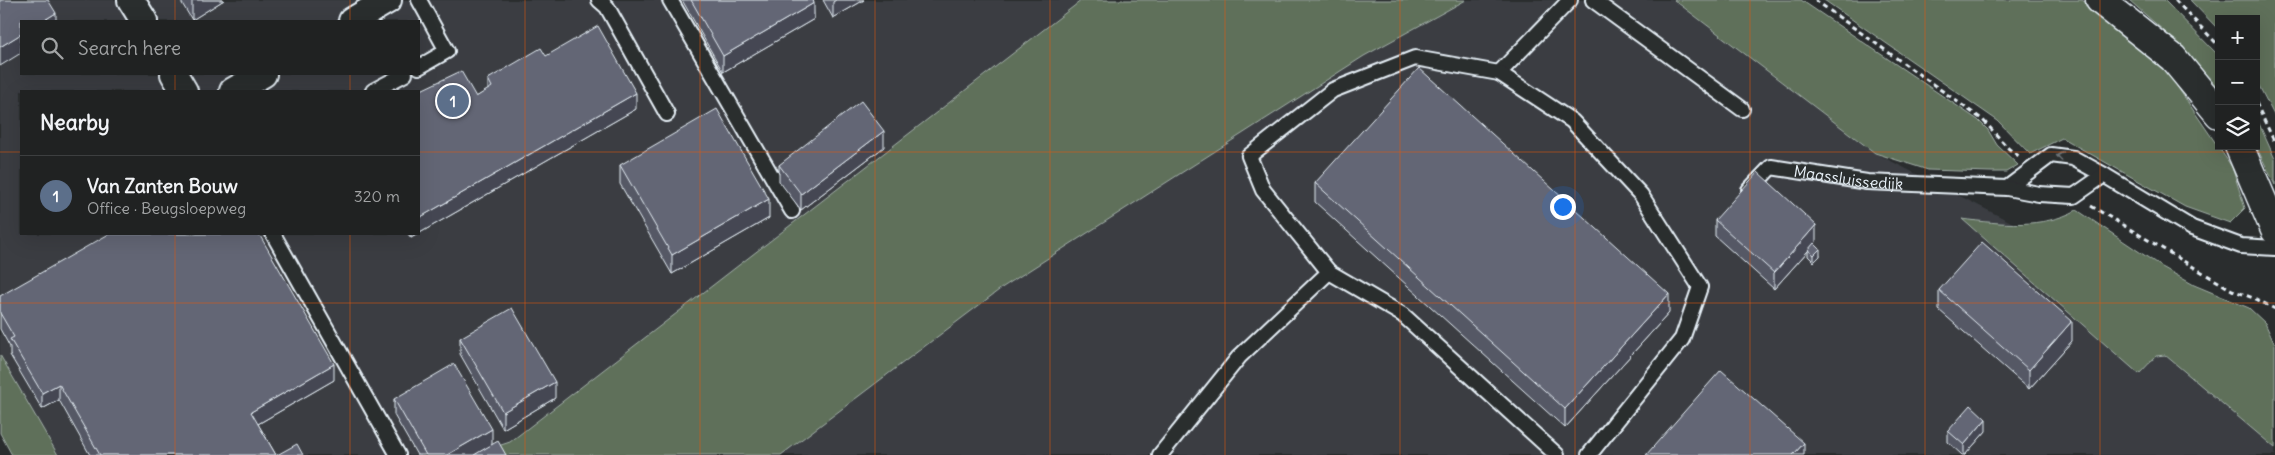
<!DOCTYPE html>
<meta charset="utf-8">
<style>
body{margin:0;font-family:Delius,sans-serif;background:#282a2a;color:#f1f3f6}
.controls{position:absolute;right:15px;top:15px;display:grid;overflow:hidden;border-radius:0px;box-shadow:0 5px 20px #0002}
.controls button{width:45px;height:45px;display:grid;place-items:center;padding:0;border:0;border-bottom:1px solid #3d3f40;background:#202222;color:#f1f3f6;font:25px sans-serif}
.you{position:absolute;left:1562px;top:206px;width:18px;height:18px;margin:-12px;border:4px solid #fff;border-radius:50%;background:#1a73e8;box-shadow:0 0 0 8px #1a73e833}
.badge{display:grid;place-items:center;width:32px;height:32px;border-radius:50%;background:#ff9aa2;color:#fff;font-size:16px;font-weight:700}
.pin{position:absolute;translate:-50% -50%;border:2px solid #fff;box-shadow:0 1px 5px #0006}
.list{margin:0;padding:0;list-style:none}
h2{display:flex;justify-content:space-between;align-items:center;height:65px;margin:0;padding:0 20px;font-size:21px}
h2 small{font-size:16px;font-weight:400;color:#a2a4a5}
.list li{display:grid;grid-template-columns:32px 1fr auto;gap:15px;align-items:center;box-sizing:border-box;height:80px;padding:0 20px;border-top:1px solid #3d3f40}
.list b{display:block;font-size:19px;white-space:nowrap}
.list p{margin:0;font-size:16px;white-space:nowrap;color:#a2a4a5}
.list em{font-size:16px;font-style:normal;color:#a2a4a5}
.icon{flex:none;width:28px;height:28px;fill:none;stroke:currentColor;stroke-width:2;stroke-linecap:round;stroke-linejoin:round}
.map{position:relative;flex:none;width:2275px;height:455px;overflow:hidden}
.search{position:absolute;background:#202222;box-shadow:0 5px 20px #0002;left:20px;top:20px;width:400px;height:55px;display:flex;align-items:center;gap:12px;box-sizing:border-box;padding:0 18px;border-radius:0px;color:#a2a4a5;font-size:19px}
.panel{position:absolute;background:#202222;box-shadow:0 5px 20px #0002;left:20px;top:90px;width:400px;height:145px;border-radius:0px}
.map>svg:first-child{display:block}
.built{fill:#3b3e43;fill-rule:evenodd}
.green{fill:#5e705a;stroke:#a3b0a9}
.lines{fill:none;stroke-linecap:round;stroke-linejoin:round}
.service-casing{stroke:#e8f1f8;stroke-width:18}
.minor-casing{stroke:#e8f1f8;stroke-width:30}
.secondary-casing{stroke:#e8f1f8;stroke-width:31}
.path{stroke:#e8f1f8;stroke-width:3;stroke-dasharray:5 4;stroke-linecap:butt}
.service{stroke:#2a2d2e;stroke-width:14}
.minor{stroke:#2a2d2e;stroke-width:26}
.secondary{stroke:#2a2d2e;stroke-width:28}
.wall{fill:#555865;stroke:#e8f1f8}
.shaded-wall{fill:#454752;stroke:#e8f1f8}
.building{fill:#636675;stroke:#e8f1f8}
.oneway{stroke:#6c7275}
.grid{fill:none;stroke:#e8590c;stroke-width:1;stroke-opacity:0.55}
.labels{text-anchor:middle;stroke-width:4.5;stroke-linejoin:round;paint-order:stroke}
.street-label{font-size:16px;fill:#e8f1f8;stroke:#2a2d2e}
</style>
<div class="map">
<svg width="2275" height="455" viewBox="0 0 2275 455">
<rect width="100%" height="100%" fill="#2a2d2e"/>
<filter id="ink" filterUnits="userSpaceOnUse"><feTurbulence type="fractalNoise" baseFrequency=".02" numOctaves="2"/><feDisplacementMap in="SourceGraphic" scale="10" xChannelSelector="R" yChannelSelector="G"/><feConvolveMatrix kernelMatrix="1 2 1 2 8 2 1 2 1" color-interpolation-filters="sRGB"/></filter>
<g filter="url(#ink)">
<path class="built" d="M0 0H1674L1875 153 2261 349 2275 342V455H30L0 400ZM21 21H419V74H21ZM21 91H419V234H21Z"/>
<g class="green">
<polygon points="1082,0 1466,0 1364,56 1003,287 781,455 500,455 495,447 510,442"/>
<polygon points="1674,0 1801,0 1978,120 1988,130 1997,145 2018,165 2006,172 1991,172 1928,170 1875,153"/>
<polygon points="1824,0 2082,0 2106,16 2137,42 2172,79 2232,167 2245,208 2230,223 2185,207 2062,138 2030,154 1998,121"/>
<polygon points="2129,0 2164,0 2219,56 2219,89 2182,47"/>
<polygon points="2190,0 2275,0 2275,117 2256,80 2256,19 2219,19 2219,30"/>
<polygon points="2256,117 2275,159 2275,185 2256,146"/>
<path d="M2077 210 2162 267 2194 285 2249 308 2265 323 2275 345V448L2165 355 2156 356 2139 374 1962 219C2001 224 2042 229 2077 210Z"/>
<polygon points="0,355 58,455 12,455 0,433"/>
</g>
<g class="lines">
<g class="service-casing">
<g id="service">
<polyline points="599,0 607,7 667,114"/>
<polyline points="670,0 792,211"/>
<polyline points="1593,0 1742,109"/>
<polyline points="419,67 447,51 419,0"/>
<polyline points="1499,73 1570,0"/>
<polyline points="373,91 405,74"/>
<polyline points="2007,188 2051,155 2073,158 2104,175 2192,228 2241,246 2275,248"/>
<path id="s1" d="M1749 190 1771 167 1867 182 2007 188 2039 194 2074 196 2104 175"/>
<polyline points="273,234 398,455"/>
<polyline points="1329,272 1403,315 1557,455"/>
<polyline points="1160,455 1239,357 1329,272 1263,190 1249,156 1333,90 1415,58 1499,73 1572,121 1641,195 1700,287 1682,339 1589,455"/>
</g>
</g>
<g class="minor-casing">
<g id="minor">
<polyline points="131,0 144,21"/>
<polyline points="352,21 388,0"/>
<polyline points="174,74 184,91"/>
<polyline points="233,91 263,74"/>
</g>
</g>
<g class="secondary-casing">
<g id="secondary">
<polyline points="2100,0 2173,58 2219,114"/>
<polyline points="2239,146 2275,230"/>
</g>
</g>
<g class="path">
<polyline points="1815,0 1983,120 2009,149 2020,157"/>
<polyline points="2175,0 2219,46"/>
<polyline points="2256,103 2275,143"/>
<polyline points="2091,206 2232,290 2256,299 2275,309"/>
</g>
<use href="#service" class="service"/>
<use href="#minor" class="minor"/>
<use href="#secondary" class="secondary"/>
</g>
<g class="wall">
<polygon points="180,0 224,0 192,20"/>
<polygon points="682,0 813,0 814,19 723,72"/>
<polygon points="823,0 864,0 833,18"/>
<polygon points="546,56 636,109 411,238 408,234 419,234 476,97 488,90 488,79"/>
<polygon points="884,147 801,210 779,181 779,165"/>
<polygon points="620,165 769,218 672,274 620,184"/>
<polygon points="1315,183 1669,313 1565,428 1315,202"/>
<polygon points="1715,220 1816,242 1814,244 1820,256 1814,262 1808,256 1808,251 1774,289 1715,236"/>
<polygon points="1939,290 2072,341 2029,389 1939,310"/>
<polygon points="0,296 334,380 258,424 276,455 90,455 59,400 42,409 10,355 10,347 0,329"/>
<polygon points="460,338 555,398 503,429 460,354"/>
<polygon points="394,399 492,445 506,455 417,455 394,415"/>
<polygon points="1948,431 1986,431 1965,455 1962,455 1948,442"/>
</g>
<g class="shaded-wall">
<polygon points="193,0 224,0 192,20 192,1"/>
<polygon points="836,0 864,0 833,18 833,2"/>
<polygon points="814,3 814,19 723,72 723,56"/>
<polygon points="56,13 56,21 43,21"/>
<polygon points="21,34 21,53 0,66 0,47"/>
<polygon points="636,93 636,109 411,238 411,234 419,234 419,218"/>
<polygon points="884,131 884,147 801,210 801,194"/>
<polygon points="769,199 769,218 672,274 672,255"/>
<polygon points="1816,225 1816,242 1774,289 1774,273"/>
<polygon points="1820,249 1820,256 1814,262 1814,255"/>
<polygon points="1669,294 1669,313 1565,428 1565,409"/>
<polygon points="2072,321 2072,341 2029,389 2029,370"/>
<polygon points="334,364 334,380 251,428 251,412"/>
<polygon points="555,382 555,398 503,429 503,412"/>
<polygon points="59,384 59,400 42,409 42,393"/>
<polygon points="1986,419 1986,431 1965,455 1964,455 1964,445"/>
<polygon points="492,429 492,445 475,455 447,455"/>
<polygon points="1804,443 1804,455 1793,455"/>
</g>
<g class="building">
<polygon points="0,0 48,0 56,13 43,21 21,21 21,34 0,47"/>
<polygon points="691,0 813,0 814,3 723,56"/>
<polygon points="598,26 636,93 419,218 419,91 461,71 476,97 492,87 488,79 541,48 546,56"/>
<polygon points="1419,68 1669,294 1565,409 1315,183"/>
<polygon points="861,101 884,131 801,194 779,165"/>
<polygon points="717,109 769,199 672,255 620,165"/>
<polygon points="1758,172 1816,225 1774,273 1715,220"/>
<polygon points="109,234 259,234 334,364 251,412 276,455 100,455 59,384 42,393 10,339 14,337 0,313 0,296"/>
<polygon points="1982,242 2072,321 2029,370 1939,290"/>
<polygon points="1814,243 1820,249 1814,255 1808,250"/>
<polygon points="512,308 555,382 503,412 460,338"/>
<polygon points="454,364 492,429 447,455 426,455 394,399"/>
<polygon points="1721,370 1804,443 1793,455 1646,455"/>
<polygon points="1971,405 1986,419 1964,445 1948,431"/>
<polygon points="498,441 506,455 474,455"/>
<polygon points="297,444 303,455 277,455"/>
</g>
<defs><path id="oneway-chevron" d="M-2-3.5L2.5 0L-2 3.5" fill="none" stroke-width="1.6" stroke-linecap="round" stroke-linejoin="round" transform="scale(1.25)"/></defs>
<use class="oneway" href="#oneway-chevron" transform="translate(2060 156) rotate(-171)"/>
</g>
<path class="grid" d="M175 0V21M350 0V21M525 0V455M700 0V455M875 0V455M1050 0V455M1225 0V455M1400 0V455M1575 0V455M1750 0V455M1925 0V455M2100 0V455M175 74V91M350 74V91M0 152H21M419 152H2275M175 234V455M350 234V455M0 303H2275"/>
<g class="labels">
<g class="street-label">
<text dy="6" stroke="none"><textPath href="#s1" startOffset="110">Maassluissedijk</textPath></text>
</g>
</g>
</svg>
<div class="controls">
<button>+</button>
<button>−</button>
<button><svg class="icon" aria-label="layers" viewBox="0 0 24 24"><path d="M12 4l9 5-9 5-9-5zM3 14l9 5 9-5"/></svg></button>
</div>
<div class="you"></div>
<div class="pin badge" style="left:453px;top:101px;background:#5c6f8a">1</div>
<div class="search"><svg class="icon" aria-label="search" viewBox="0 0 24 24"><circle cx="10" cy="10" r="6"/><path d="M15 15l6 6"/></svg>Search here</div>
<section class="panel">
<h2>Nearby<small></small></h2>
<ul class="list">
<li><span class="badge" style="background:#5c6f8a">1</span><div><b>Van Zanten Bouw</b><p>Office · Beugsloepweg</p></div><em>320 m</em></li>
</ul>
</section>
</div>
